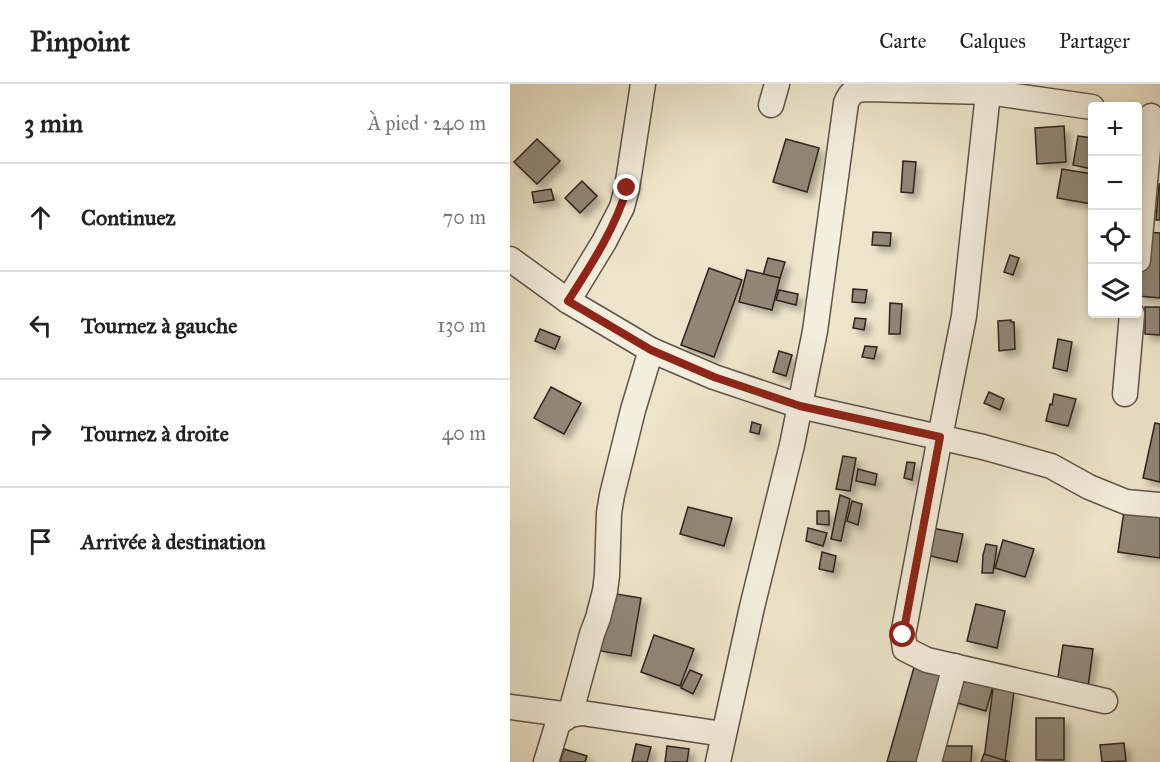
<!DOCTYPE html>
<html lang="fr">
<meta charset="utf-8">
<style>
body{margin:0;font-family:"IM FELL Great Primer",serif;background:#f6f6f6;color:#222}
.controls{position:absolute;right:18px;top:18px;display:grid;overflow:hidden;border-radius:6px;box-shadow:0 3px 9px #0003}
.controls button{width:54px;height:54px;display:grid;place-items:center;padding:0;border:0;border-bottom:2px solid #e0e0e0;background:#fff;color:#222;font:30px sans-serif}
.stop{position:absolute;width:18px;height:18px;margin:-14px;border:4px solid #8f2418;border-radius:50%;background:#fff}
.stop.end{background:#8f2418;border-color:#fff;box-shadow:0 2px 6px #0008}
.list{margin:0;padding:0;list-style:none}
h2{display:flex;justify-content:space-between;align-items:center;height:78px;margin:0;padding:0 24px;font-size:26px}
h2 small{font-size:20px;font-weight:400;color:#767676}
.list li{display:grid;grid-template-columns:39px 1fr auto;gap:18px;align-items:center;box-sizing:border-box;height:108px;padding:0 24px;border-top:2px solid #e0e0e0}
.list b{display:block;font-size:22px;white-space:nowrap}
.list em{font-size:20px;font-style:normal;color:#767676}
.icon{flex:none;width:33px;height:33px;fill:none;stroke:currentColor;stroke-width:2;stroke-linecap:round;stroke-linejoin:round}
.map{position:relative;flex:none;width:650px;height:678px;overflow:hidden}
header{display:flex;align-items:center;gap:36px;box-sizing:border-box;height:84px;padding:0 30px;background:#fff;border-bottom:2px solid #e0e0e0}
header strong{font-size:28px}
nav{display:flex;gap:33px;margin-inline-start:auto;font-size:21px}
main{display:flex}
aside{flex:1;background:#fff}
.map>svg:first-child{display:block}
.building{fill:#918777;stroke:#2e221d;stroke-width:1.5;filter:url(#shadow)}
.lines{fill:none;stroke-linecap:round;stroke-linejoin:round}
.minor-casing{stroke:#5e5348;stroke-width:27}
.minor{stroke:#f3eedd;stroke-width:24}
.route{stroke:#8f2418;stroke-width:8}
</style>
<header>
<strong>Pinpoint</strong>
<nav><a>Carte</a><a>Calques</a><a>Partager</a></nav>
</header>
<main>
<aside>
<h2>3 min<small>À pied · 240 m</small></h2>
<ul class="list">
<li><svg class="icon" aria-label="ahead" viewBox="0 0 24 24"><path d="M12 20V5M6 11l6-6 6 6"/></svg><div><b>Continuez</b></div><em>70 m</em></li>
<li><svg class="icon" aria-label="left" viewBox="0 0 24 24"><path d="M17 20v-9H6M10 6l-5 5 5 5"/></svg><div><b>Tournez à gauche</b></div><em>130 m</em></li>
<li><svg class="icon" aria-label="right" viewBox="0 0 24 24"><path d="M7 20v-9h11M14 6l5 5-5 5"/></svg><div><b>Tournez à droite</b></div><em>40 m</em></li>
<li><svg class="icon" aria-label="arrive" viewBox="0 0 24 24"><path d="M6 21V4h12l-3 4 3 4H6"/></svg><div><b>Arrivée à destination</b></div></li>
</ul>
</aside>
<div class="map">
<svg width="650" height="678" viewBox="0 0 650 678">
<defs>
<filter id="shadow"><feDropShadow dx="5.5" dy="5.5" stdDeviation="3" flood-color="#0004"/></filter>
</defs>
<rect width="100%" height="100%" fill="#ede5cb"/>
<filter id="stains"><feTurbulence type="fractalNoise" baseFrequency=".00333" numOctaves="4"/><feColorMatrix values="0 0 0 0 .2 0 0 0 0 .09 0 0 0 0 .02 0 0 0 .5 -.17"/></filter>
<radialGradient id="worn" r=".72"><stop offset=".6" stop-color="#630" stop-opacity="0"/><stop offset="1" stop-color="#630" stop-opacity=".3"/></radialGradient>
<g class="building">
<polygon points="554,42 556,78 527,80 525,44"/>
<polygon points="568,52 582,54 582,85 563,81"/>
<polygon points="27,55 50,77 27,100 4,78"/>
<polygon points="276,55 309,64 297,108 263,98"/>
<polygon points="393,77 406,78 403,109 391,108"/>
<polygon points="552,85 582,90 582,120 547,114"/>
<polygon points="72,97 87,112 70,129 55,114"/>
<polygon points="649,100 650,100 650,136 646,136"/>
<polygon points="41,105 44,116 24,119 22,108"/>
<polygon points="363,148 381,149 380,162 362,161"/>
<polygon points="634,148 650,149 650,214 629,212"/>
<polygon points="500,171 509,174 503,191 494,188"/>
<polygon points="258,174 275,178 270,194 253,191"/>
<polygon points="199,184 232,196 204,273 171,261"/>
<polygon points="237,186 270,194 262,226 229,218"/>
<polygon points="343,205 357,206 355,219 342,218"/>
<polygon points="269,206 288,210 286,221 266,216"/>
<polygon points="380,219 392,220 390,250 379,250"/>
<polygon points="635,223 650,223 650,251 635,250"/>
<polygon points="345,234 356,235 354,246 343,244"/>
<polygon points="501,236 501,238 504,238 505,265 489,267 488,237"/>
<polygon points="30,245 50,253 45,265 25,257"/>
<polygon points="548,255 562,258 557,287 543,284"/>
<polygon points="355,262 367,263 364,275 352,273"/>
<polygon points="269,267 282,271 276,292 263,288"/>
<polygon points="41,303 71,319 54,350 24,334"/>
<polygon points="479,308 494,315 490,326 474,319"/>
<polygon points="544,310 566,315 558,342 536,337 540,320 542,321"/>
<polygon points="242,338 251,341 249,350 240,348"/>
<polygon points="645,339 650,340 650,398 633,394"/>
<polygon points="333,372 346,374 340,407 326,405"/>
<polygon points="397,378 405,379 402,396 394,394"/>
<polygon points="348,385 367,390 365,401 346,397"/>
<polygon points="330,411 340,415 331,457 321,455"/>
<polygon points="342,417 352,420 348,441 337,437"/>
<polygon points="178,423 222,434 214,462 170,450"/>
<polygon points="307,427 319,427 319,441 307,440"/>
<polygon points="614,427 650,433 650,474 608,468"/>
<polygon points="298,444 317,449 313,462 296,457"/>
<polygon points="422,444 453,450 447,478 416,471"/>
<polygon points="493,456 524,465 515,493 485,484"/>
<polygon points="476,460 487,462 483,489 472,489 473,471"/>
<polygon points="312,468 326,472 323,488 309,485"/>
<polygon points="100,509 131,514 121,572 90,567"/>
<polygon points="466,520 495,527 487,564 457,557"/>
<polygon points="144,551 184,565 170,602 131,588"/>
<polygon points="553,561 583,565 578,603 547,599"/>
<polygon points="405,580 432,588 407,678 377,678"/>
<polygon points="180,586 192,591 183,610 171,604"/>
<polygon points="445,587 484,598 476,627 437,616"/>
<polygon points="483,604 504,607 495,677 474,675"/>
<rect x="526" y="634" width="28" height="42"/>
<polygon points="614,659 616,677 592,678 590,661"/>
<polygon points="126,660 141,663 137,678 122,678"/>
<polygon points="157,662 179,665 177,678 155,678"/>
<polygon points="429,662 462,662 461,678 429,678"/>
<polygon points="54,665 77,672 75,678 50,678"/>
<polygon points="474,670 500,678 471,678"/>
</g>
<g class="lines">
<g class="minor-casing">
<g id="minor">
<polyline points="479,0 454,232 430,353 393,551 395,565 417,576 595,617"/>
<polyline points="261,21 267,0"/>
<polyline points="0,175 58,217 141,266 204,293 290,322 473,363 541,382 579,403 616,418 650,421"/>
<polyline points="628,176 641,32"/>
<polyline points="58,217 94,158 112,123 117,104 133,0"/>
<polyline points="615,310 622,230"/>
<polyline points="0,623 60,631 82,550 88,534 95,507 97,491 99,429 102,411 123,326 141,266"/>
<polyline points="36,678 48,639 60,631 72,629 213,650"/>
<path d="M208 678 242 523 282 361 305 247 336 19C340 9 344 6 355 5L478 8 582 23"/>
<polyline points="419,678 445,582"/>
</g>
</g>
<use href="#minor" class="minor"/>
</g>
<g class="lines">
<path class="route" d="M117 104C105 145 81 181 58 217L141 266 204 293 290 322 430 353 393 551"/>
</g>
<rect width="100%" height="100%" filter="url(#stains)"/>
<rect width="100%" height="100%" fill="url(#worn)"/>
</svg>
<div class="controls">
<button>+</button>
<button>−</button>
<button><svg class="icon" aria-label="locate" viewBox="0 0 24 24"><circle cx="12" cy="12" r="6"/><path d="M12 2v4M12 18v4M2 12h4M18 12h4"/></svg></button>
<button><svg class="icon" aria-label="layers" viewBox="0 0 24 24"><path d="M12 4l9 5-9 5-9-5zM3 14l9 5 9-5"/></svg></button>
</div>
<div class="stop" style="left:393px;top:551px"></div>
<div class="stop end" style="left:117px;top:104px"></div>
</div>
</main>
